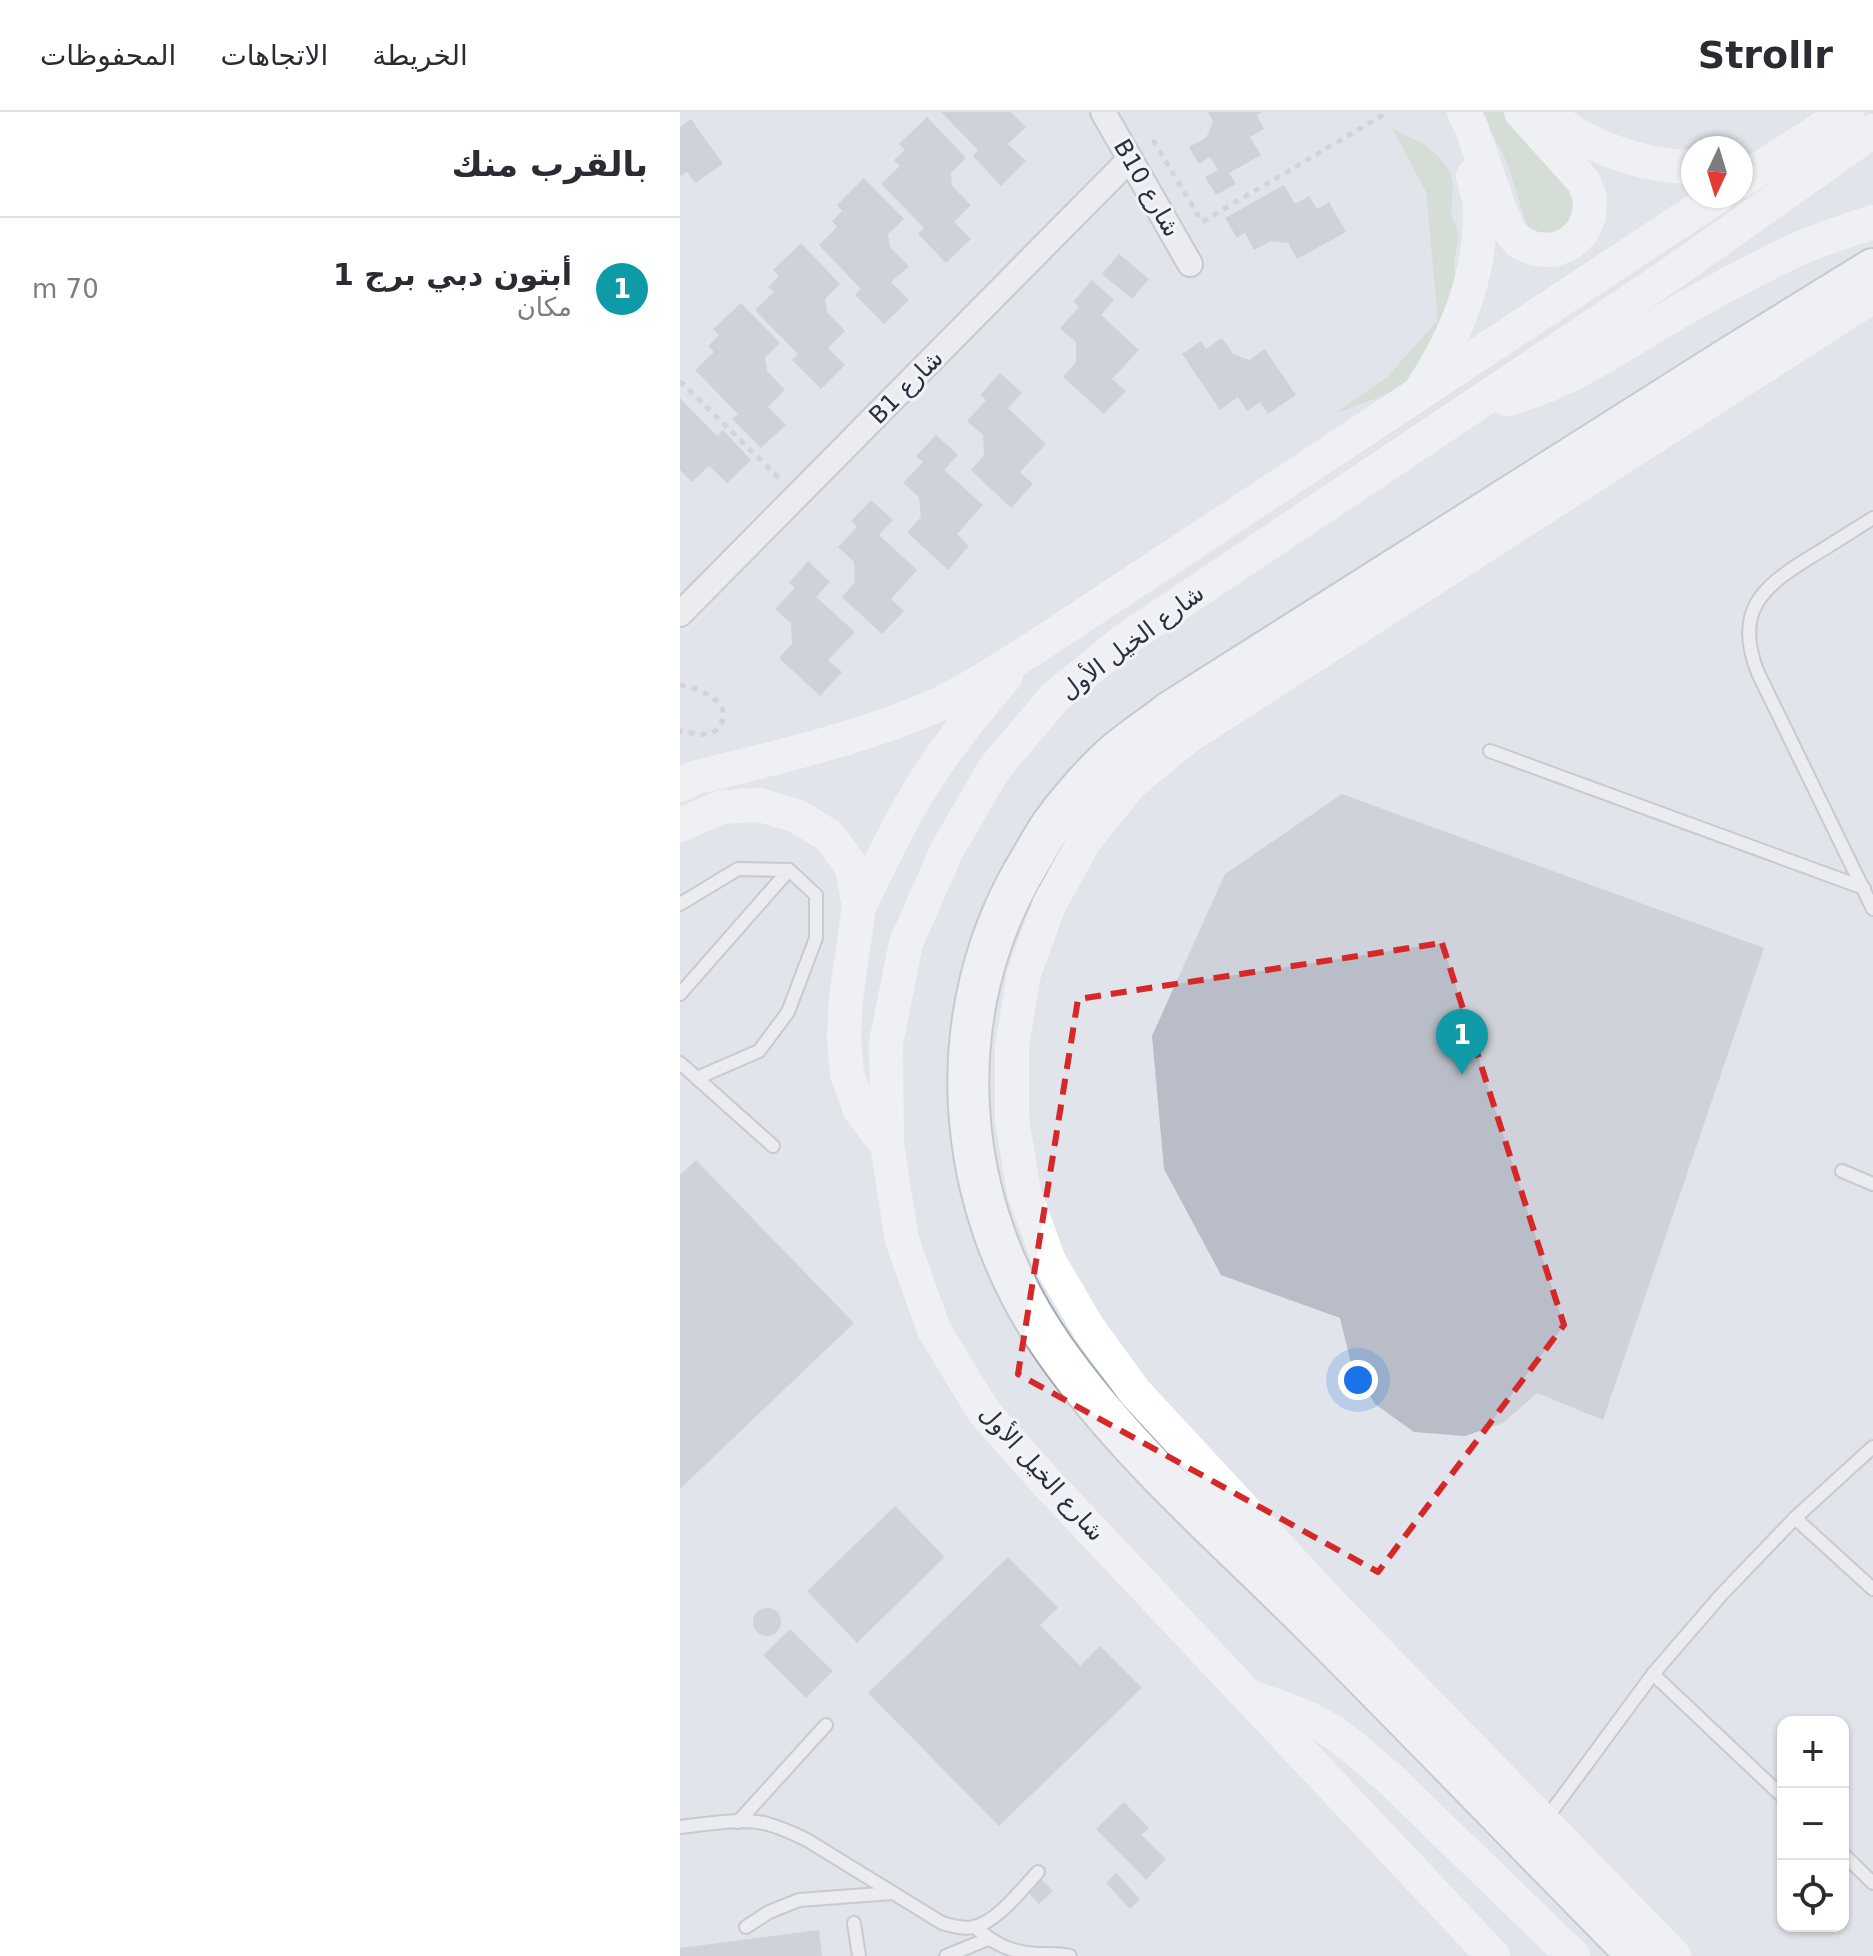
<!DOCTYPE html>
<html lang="ar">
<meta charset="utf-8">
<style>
body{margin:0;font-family:"DejaVu Sans",Cairo,sans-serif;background:#f2f2f3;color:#2b2b33;direction:rtl}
.controls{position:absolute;right:24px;bottom:24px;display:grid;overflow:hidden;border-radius:16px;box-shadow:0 2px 6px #0004}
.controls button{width:72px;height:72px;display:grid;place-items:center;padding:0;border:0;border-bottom:2px solid #e1e1e2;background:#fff;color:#2b2b33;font:40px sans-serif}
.compass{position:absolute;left:1001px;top:24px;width:72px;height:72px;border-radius:50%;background:#fff;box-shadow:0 2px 6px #0004;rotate:184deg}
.you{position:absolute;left:678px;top:1268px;width:28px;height:28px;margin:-20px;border:6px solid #fff;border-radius:50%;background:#1a73e8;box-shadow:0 0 0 12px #1a73e833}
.badge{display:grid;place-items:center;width:52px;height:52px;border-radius:50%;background:#cf4657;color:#fff;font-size:26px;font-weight:700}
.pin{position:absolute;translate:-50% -66px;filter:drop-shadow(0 2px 4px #0008)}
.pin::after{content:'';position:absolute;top:42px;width:28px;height:24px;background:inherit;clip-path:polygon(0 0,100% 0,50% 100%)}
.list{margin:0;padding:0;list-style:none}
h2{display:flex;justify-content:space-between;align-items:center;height:104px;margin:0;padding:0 32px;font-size:34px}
h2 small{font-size:26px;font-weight:400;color:#7c7c81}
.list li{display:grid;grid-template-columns:52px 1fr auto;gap:24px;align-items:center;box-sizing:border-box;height:144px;padding:0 32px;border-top:2px solid #e1e1e2}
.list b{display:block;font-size:30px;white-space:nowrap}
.list p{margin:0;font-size:26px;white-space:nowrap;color:#7c7c81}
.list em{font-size:26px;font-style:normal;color:#7c7c81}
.icon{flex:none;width:44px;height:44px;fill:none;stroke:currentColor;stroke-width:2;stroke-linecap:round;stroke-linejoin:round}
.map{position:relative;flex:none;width:1193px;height:1844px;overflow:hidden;direction:ltr}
header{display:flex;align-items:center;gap:48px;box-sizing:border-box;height:112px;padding:0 40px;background:#fff;border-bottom:2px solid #e1e1e2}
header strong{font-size:38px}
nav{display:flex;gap:44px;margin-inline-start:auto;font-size:28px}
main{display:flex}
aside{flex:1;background:#fff}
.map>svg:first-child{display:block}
.green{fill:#c6d4c2}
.building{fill:#b8bdc7}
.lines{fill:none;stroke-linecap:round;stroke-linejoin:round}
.lane-casing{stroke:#a6abb4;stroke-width:16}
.street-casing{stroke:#a6abb4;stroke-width:28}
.primary-casing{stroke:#a0a8b5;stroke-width:44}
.path{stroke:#bfc2c8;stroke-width:5;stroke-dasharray:6 6;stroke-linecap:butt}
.lane{stroke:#f4f5f8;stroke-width:12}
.street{stroke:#f4f5f8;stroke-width:24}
.secondary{stroke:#fff;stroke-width:34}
.primary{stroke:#fff;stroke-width:40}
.marked{fill:none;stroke:#d62828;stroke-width:6;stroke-dasharray:16 10;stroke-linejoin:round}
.labels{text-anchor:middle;stroke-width:6;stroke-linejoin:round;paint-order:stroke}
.street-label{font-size:24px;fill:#293141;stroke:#f1f3f7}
</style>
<header>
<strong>Strollr</strong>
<nav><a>الخريطة</a><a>الاتجاهات</a><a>المحفوظات</a></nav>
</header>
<main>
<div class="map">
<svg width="1193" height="1844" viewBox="0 0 1193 1844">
<rect width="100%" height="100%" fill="#e1e4ea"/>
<g class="green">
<polygon points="801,0 830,0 905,96 869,128 847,115 827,50"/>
<polygon points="711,14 725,24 741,30 757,43 770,59 773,73 771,102 779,122 774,151 776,178 731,266 705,283 654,302 707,265 758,208 746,80"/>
</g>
<g class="building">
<polygon points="261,0 331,0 346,15 328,32 346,49 321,74 293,44 298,38"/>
<polygon points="528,0 583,0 577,3 584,17 570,25 581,43 549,61 556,72 536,83 525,65 538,58 530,45 519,52 509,35 526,26 533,10"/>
<polygon points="247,5 286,46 271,61 272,74 291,93 274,110 291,127 266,151 238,122 244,116 201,72 220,54 214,48 225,38 219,32"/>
<polygon points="11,7 43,52 15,71 7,60 0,64 0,15"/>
<polygon points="184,66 224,107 208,122 210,135 229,154 211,170 229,188 204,212 175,183 181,177 139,133 157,115 152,109 162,99 157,93"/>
<polygon points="604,73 615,92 629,84 637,97 649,90 666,120 617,147 608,131 591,129 574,138 565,121 557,126 545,106"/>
<polygon points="121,131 160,172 145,187 147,200 165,219 148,236 165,253 141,277 112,248 118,242 75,198 94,180 88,175 99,164 93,158"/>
<polygon points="439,142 469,167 452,187 422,162"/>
<polygon points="412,168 434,188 421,203 459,238 432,267 446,279 424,302 383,265 396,250 396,230 380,216 399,195 393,190"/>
<polygon points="61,191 100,231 85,246 87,259 105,278 88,295 106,313 81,336 52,307 58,302 15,258 34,240 28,234 39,223 33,217"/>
<polygon points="542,226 553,242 569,248 585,237 616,283 588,302 580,290 567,299 558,285 540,298 502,242 521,229 526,237"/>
<polygon points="320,261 342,281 328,296 366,332 340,360 353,372 331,396 291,358 304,343 303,323 287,309 306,288 300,283"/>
<polygon points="0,286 37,324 43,318 71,348 47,371 29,354 12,370 0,358"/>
<polygon points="256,323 278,343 264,358 303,393 277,422 289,434 268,458 227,420 241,405 239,385 223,371 243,350 236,344"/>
<polygon points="191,388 213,408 199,423 237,458 211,487 224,499 202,522 162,485 175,470 174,450 158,435 177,415 171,409"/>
<polygon points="128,449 150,470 136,485 175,520 148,548 162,560 140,584 99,546 112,532 111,511 95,497 115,476 109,471"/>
<polygon points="662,682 1084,836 923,1308 857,1281 823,1311 785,1324 734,1320 695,1292 671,1251 660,1206 541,1163 484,1057 472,924 545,762"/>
<polygon points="16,1048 174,1211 0,1377 0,1063"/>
<polygon points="215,1394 265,1445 177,1531 127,1479"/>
<polygon points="328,1445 378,1496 360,1513 400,1554 420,1534 462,1576 319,1714 188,1581"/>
<circle cx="87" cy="1510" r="14"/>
<polygon points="110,1517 153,1559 126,1586 83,1543"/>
<polygon points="444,1690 469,1716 461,1723 486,1747 466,1768 416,1717"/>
<polygon points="436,1761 460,1787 450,1797 426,1771"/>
<polygon points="359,1765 373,1779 359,1792 346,1778"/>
<polygon points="139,1818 142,1844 0,1844 0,1836"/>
</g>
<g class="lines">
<g class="lane-casing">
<g id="lane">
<path d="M1193 406C1172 419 1151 433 1129 446 1080 476 1054 501 1078 561L1193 797"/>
<polyline points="810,639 1184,776"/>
<polyline points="0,792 58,757 109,758 0,882"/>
<polyline points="0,951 93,1034"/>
<polyline points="17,966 79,939 108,900 136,826 136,783 109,758"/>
<polyline points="1162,1059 1193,1072"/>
<polyline points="1115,1406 1193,1477"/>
<polyline points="973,1562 1103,1685"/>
<polyline points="866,1707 973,1562 1042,1482 1115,1406 1193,1335"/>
<polyline points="58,1710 146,1613"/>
<path d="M0 1715C27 1712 58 1706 84 1711 99 1715 113 1721 127 1728L262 1811C273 1814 283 1817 294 1815 317 1810 342 1777 358 1760"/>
<polyline points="1163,1742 1193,1771"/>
<polyline points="174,1811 179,1844"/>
<polyline points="66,1815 89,1800 119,1788 213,1781"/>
<path d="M295 1815C314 1832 332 1841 358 1842 369 1842 379 1841 390 1844"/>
<polyline points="266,1844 308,1827"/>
</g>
</g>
<g class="street-casing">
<g id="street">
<polyline points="423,0 510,152"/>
<polyline points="0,502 450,47"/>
</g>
</g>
<g class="primary-casing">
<path id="primary" d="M958 1844C849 1734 742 1622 632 1512 544 1424 446 1340 374 1237 272 1092 257 900 351 747 359 734 366 719 376 707 389 689 412 663 428 648 447 630 470 616 490 600L1052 244 1193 157"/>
</g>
<g class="path">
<polyline points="473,28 522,110 708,0"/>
<polyline points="0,269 100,367"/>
<path d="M0 573C16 575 53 589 41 612 39 617 32 622 26 622 18 623 8 620 0 619"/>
</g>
<use href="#lane" class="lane"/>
<use href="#street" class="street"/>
<g class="secondary">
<polyline points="784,0 792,17 821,101 828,117 839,130 855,137 873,138 889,132 902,120 909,104 910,86 904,70 841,0"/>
<path d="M867 0C901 34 965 55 1013 55"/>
<polyline points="1061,69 1167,0"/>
<path d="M743 275C778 221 802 159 800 94 799 84 795 74 793 64"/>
<path d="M827 287C884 272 932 240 981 210 1018 188 1057 167 1095 148 1126 132 1160 121 1193 110"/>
<path d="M0 673 17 665C92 647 169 629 241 600 279 585 313 561 348 540L1038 84"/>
<polyline points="0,713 41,695 80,693 117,704 149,724 172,755 179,795 166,886 164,924 167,962 180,998 207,1033"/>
<path d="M179 795C202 748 224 700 253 657 275 625 300 594 326 564"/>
<path d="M574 1586C598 1595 624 1602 646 1616 668 1629 687 1647 707 1664L893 1844"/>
<polyline points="813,1844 368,1372 304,1300 254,1218 222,1128 207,1033 206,931 226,831 267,738 314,657 374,586 446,527 995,159 1193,19"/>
<polyline points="994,1844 652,1493 455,1280 409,1217 369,1149 344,1080 332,1008 332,934 344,862 369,793 405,728 451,671 507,625 1193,184"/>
</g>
<use href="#primary" class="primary"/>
</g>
<path d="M0 0H1193V1844H0ZM762 831 884 1213 698 1460 338 1262 398 887Z" fill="#e1e4ea" fill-opacity=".55" fill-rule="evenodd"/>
<path class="marked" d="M762 831 884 1213 698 1460 338 1262 398 887Z"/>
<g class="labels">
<g class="street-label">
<text transform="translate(467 76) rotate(60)" y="8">B10 شارع</text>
<text transform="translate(226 275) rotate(-45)" y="8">B1 شارع</text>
<text transform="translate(452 530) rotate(-37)" y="8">شارع الخيل الأول</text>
<text transform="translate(362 1361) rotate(48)" y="8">شارع الخيل الأول</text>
</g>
</g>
</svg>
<div class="controls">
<button>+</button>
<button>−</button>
<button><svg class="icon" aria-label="locate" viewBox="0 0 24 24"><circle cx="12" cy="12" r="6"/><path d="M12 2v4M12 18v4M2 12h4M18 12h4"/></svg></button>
</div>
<svg class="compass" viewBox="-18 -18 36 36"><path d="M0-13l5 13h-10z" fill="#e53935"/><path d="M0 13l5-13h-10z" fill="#7c7c81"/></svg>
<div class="you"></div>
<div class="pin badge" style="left:782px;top:963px;background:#0f9aa8">1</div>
</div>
<aside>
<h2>بالقرب منك<small></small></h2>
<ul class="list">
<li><span class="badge" style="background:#0f9aa8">1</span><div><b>أبتون دبي برج 1</b><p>مكان</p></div><em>70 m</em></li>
</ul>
</aside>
</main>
